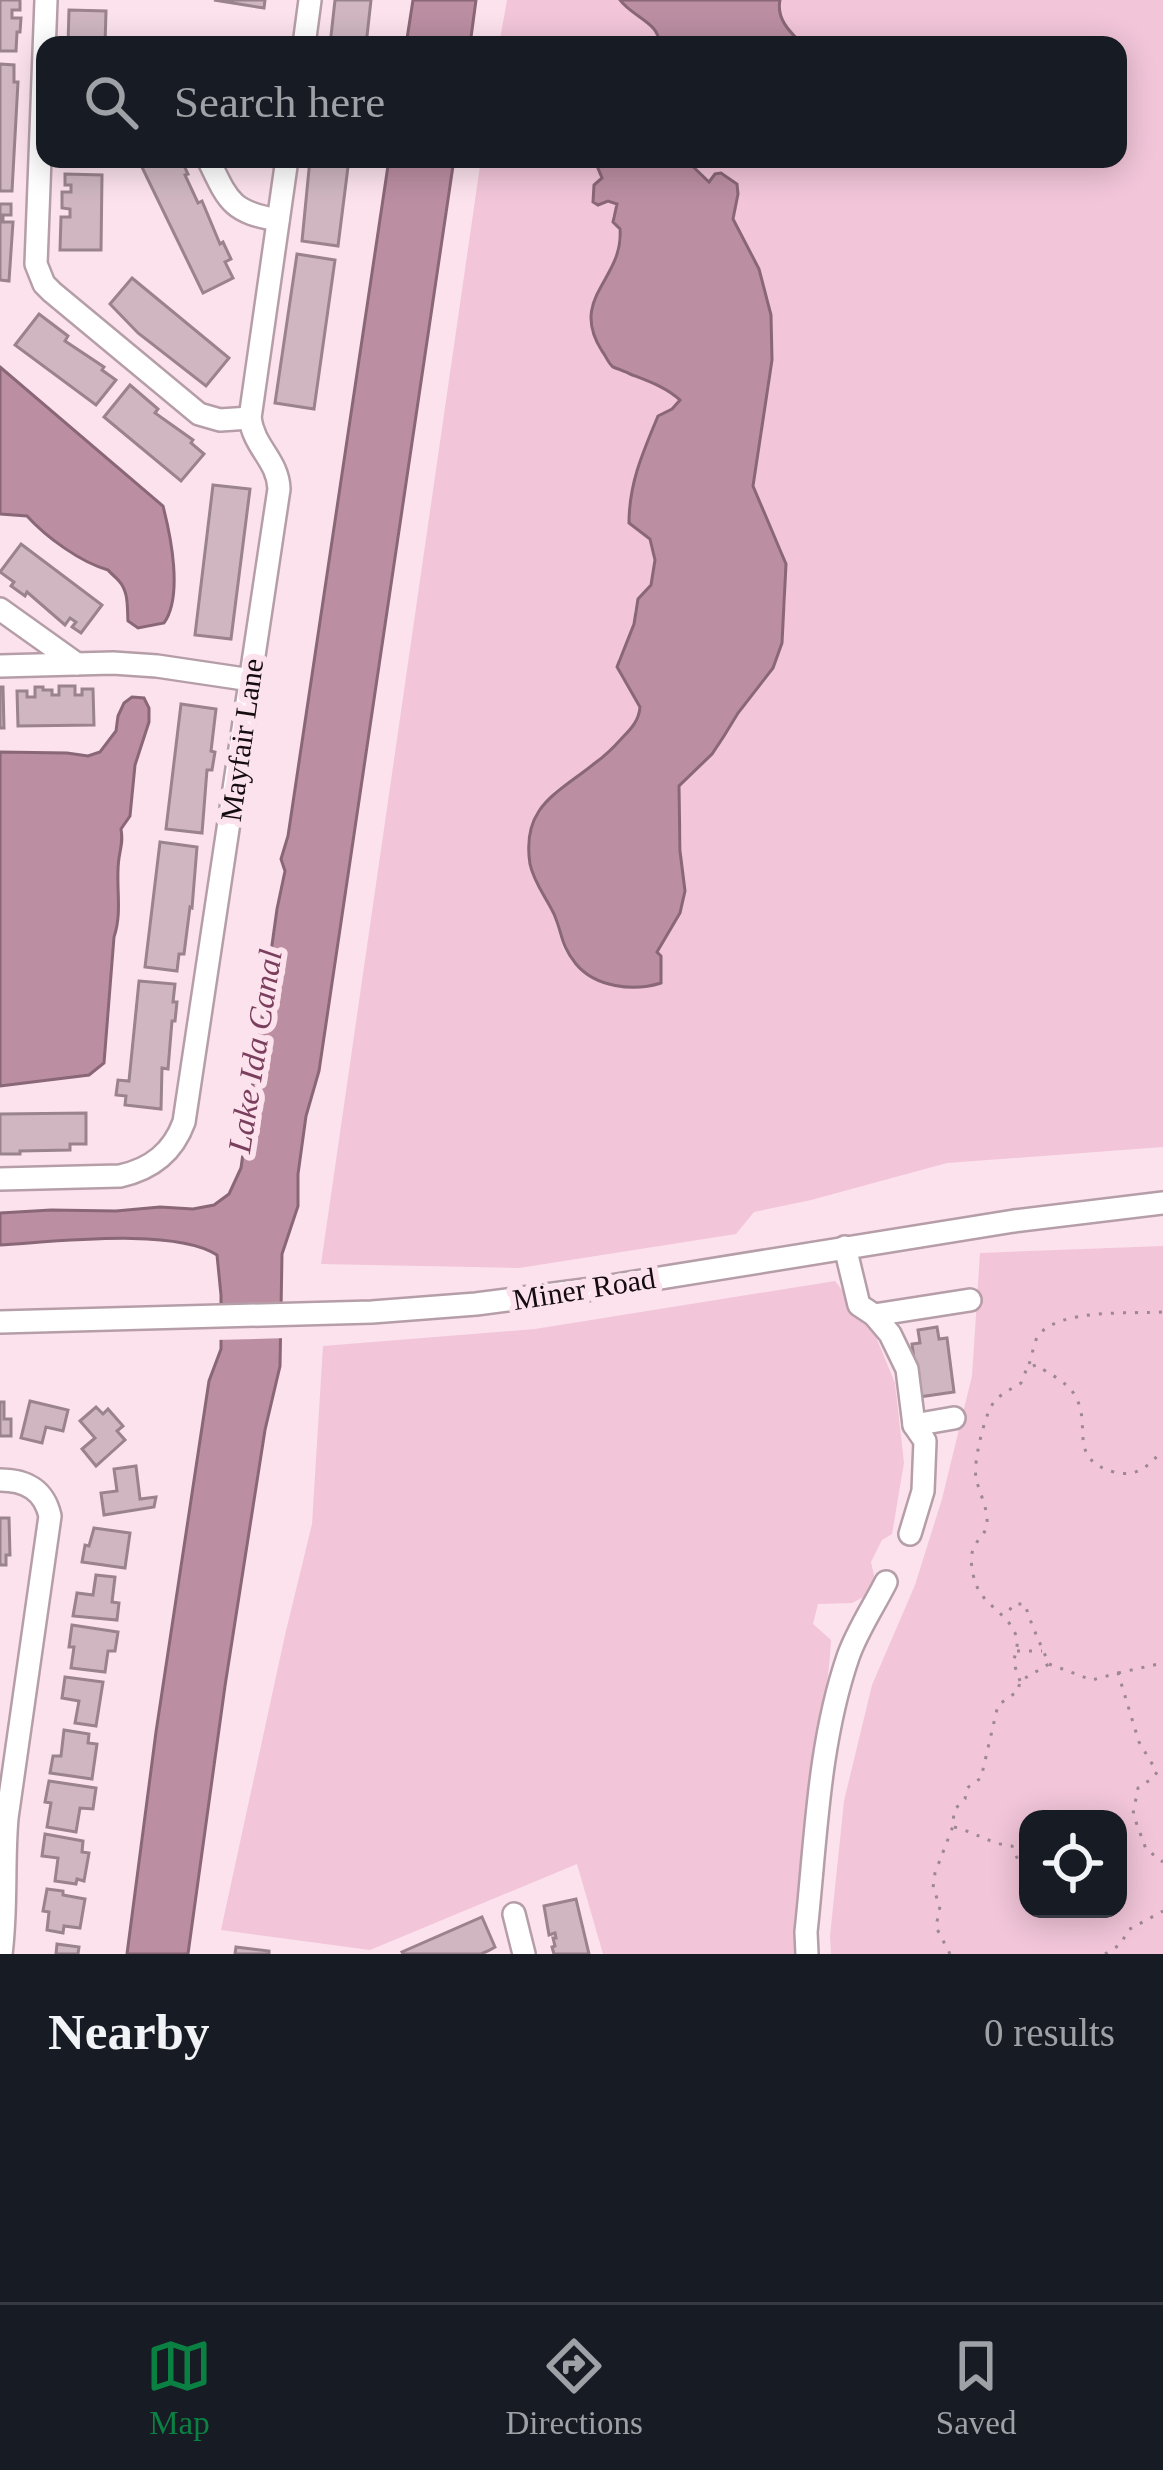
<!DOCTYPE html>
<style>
body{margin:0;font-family:Georgia,serif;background:#242831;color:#f1f3f6}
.controls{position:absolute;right:36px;bottom:36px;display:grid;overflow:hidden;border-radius:24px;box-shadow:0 6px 30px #0003}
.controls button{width:108px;height:108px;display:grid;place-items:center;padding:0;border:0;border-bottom:3px solid #363941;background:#171b24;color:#f1f3f6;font:60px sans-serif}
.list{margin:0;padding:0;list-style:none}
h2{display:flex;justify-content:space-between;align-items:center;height:156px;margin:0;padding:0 48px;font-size:51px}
h2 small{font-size:39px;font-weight:400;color:#9ea1a6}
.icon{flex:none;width:66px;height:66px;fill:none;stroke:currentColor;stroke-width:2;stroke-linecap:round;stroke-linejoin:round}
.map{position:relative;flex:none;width:1163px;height:1954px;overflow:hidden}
.search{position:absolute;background:#171b24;box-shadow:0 6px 30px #0003;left:36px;right:36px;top:36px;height:132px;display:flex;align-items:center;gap:30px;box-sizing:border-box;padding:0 42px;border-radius:24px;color:#9ea1a6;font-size:45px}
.sheet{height:348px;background:#171b24}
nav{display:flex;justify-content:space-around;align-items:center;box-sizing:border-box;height:168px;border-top:3px solid #363941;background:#171b24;font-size:33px;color:#9ea1a6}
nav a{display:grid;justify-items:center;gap:6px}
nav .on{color:#0b8043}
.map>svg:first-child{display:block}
.green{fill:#f2c5d9;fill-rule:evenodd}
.water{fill:#bb8ea2;stroke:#896776;stroke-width:3}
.pier{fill:#fce2ed}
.building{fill:#cfb6c1;stroke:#9a838d;stroke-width:3}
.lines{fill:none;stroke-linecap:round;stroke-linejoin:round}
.minor-casing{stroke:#b59ea8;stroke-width:26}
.path{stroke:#9b8890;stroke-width:3;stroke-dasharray:3 9;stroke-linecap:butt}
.minor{stroke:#fff;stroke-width:21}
.labels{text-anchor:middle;stroke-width:12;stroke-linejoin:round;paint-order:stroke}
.street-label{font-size:30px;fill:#140c0f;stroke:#fce2ed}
.water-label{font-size:33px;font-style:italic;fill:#7a3f5d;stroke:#fce2ed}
</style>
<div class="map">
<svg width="1163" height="1954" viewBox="0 0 1163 1954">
<rect width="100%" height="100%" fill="#fce2ed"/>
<g class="green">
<path d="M507 0H1163V1147L947 1163 811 1200 754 1212 736 1234 519 1268 321 1264 481 159H575L597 166 602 178 594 185 592 193 598 205 608 201 617 204 612 217C629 242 615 265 599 287L613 367 669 390 680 400 672 409 636 530 650 539 655 560 651 585 634 610V624L618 659 619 674 640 707C635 743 581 772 553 792L541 892 553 912 563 948 584 974 609 984 661 983V956L657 952 680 913 682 843 679 786 712 753 737 713 773 668 782 643 786 599V564L782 550 753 486 772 360 771 315 766 292 741 233 713 179 709 183 706 181 685 159H1118V45H499Z"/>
<path d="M1163 1246V1954H831L830 1936 844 1801 872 1685 915 1585 942 1499 972 1376 980 1253ZM1028 1819H1118V1909H1028Z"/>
<path d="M835 1281 874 1332 895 1383 904 1463 892 1534 882 1540 871 1562 875 1580 873 1592 852 1603 818 1604 813 1624 831 1640C828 1702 812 1762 805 1824 801 1867 802 1911 800 1954H603L577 1864 370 1950 221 1930 285 1635 312 1524 323 1346 535 1329Z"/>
</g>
<g class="water">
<polygon points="413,0 476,0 470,45 406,45"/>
<path d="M620 0H780C776 19 790 32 803 45H659C661 23 632 17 620 0Z"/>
<path d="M389 159H454L319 1071 306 1116 298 1174V1206L282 1254 280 1366 265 1430 225 1686 188 1954H127L156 1732 209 1381 221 1349V1295L217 1255C175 1227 53 1242 0 1245V1213L51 1210 116 1211 160 1207 193 1209 214 1205 229 1194 241 1168 277 909 285 871 281 859 288 836Z"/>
<path d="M575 159H685L709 182 715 174 721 173 737 184 738 194 733 219 759 269 771 315 772 360 753 486 786 564 782 643 773 668 738 713 724 736 712 754 679 786 680 851 685 891 680 913 657 952 661 956V983C633 992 595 987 576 964 560 944 563 935 554 914 546 897 534 883 530 864 521 806 558 793 595 763 605 756 614 747 622 738 632 728 639 720 640 707L617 667 634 624 638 599 651 585 655 560 650 539 629 523C629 483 643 452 658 416L672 409 680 400C666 387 648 381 630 374 629 373 613 367 613 367 608 363 606 356 602 351 568 297 624 280 620 229L613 222 617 204 608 201 598 205 593 202 594 185 602 178 597 166Z"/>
<path d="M0 367 163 506C171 537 183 596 164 623L138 628 128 621C127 608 129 592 119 581 116 577 111 574 108 570 80 562 46 537 27 516L0 514Z"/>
<path d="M132 697 144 698 149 708V722L135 765 130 816 121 829C123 841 121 846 119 858 115 884 123 911 114 937L104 1063 89 1075 0 1086V752L67 753 88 756 100 752 116 731 118 716 124 703Z"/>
</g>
<polygon class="pier" points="287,1302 288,1338 215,1340 215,1304"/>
<g class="building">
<polygon points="0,0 20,0 20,10 12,10 12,18 21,18 20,32 17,32 16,51 0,51"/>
<polygon points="214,0 265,0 264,8"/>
<polygon points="335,0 371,0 366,45 330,45"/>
<polygon points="69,10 106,11 105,45 68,45"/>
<polygon points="0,64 14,65 14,82 18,82 12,191 0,191"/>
<polygon points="138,159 181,159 188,174 185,175 198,203 202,201 220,244 223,242 231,259 225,262 233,278 203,293"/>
<polygon points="310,159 349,159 338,246 302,241"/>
<polygon points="65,174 102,175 101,250 60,250 61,217 70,217 70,209 62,208 62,192 71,192 71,185 65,185"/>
<polygon points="0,204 11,204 11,215 3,215 3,222 13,222 9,281 0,280"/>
<polygon points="297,254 335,260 314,409 275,403"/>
<polygon points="132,278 229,358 206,386 138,333 110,304"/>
<polygon points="39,314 68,336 65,341 104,367 102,370 116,380 96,405 15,345"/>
<polygon points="130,385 158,409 155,413 193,440 191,443 204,454 181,481 104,417"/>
<polygon points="213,485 250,489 231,639 195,635"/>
<polygon points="21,544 102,605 81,633 72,627 76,622 70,618 65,625 27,592 25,596 11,586 14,582 0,572"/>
<polygon points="59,686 75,686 75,695 82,695 82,689 93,689 94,725 18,726 17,691 27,691 27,697 35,697 35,687 43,687 43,690 52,690 52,695 59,695"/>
<polygon points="0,687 3,687 4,728 0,728"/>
<polygon points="181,704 216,709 211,751 215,752 212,770 207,770 202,833 166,829"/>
<polygon points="160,842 197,847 192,908 190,907 184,954 179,954 177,971 145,967"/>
<polygon points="139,981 175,984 173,1002 177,1002 175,1021 172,1021 168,1069 162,1068 161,1109 125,1105 126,1096 116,1095 118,1080 129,1081"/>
<polygon points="86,1113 86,1144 70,1144 70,1150 20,1151 20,1154 0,1154 0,1114"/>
<polygon points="937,1327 939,1339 947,1338 954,1392 919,1397 912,1344 920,1343 918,1330"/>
<polygon points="30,1401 68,1410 63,1431 46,1427 42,1443 21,1438"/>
<polygon points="0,1402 4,1402 4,1419 11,1419 11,1436 0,1436"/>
<polygon points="96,1407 103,1414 108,1409 123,1426 117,1431 125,1440 96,1466 82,1449 95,1438 80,1421"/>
<polygon points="136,1466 140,1499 156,1497 154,1507 104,1515 101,1493 117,1491 114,1469"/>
<polygon points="0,1518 9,1518 10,1555 6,1555 6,1565 0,1565"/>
<polygon points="94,1528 130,1533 125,1568 82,1562 85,1545 89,1546"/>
<polygon points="96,1575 115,1577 112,1602 119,1603 117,1620 73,1616 77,1593 93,1595"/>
<polygon points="72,1625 118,1632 115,1651 108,1651 105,1672 71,1668 74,1647 69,1647"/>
<polygon points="65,1677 103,1682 96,1726 75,1723 79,1701 62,1698"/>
<polygon points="64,1730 89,1734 88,1743 97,1744 92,1779 50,1773 53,1756 61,1756"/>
<polygon points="49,1781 96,1788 93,1809 80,1808 76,1832 47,1827 51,1803 45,1802"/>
<polygon points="45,1834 83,1841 82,1852 89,1853 84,1881 77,1879 76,1884 55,1881 58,1858 42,1856"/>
<polygon points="47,1889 63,1891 63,1895 85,1899 80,1928 64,1926 63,1933 47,1930 49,1912 43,1911"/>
<polygon points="576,1899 589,1954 554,1954 552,1947 555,1946 553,1938 556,1938 555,1933 549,1935 544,1906"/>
<polygon points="482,1917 495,1947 488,1951 481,1954 403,1954 402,1952"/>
<polygon points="57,1944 79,1947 78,1954 56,1954"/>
<polygon points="236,1947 269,1951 269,1954 235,1954"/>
</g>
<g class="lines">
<g class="minor-casing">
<g id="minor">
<polyline points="46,0 36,264 44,284 52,292 199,414 220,420 250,418"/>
<polyline points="304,45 310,0"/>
<path d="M208 159C228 200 230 212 278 220"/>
<polyline points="0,609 77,664"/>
<polyline points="0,666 113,663 157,666 251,680"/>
<path d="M0 1179 120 1176C152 1169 173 1152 184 1122L279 489C278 460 254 448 250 418L287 159"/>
<polyline points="845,1247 859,1305 874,1315 890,1334 907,1369 914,1425 925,1441 923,1491 910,1534"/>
<polyline points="874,1315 970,1300"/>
<polyline points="0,1322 372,1312 476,1304 592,1289 1014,1221 1163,1203"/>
<polyline points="914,1425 954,1418"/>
<path d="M0 1480C26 1480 44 1490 50 1516L7 1818C3 1864 7 1908 1 1954"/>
<polyline points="514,1914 524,1954"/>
<path d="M807 1954 806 1932C816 1840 818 1745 848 1657 857 1631 874 1606 886 1582"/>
</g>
</g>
<g class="path">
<path d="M1029 1364C1033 1355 1033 1343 1038 1336 1058 1308 1132 1314 1163 1312"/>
<polyline points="1017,1651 1042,1651"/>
<polyline points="1049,1664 1092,1680 1118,1673 1139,1742 1157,1772 1153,1778 1138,1788 1133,1814 1146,1849 1163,1862"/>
<polyline points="1118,1673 1163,1663"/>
<path d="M1020 1681 1013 1661C1031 1621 985 1612 976 1584 972 1574 969 1557 974 1547 978 1538 986 1535 987 1523 988 1508 979 1492 976 1478 973 1463 984 1418 992 1405 999 1394 1010 1390 1021 1383L1027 1368 1036 1365C1048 1373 1067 1382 1074 1394 1094 1425 1065 1458 1114 1472 1137 1478 1148 1466 1163 1450"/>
<path d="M954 1827C975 1832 990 1844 1012 1846L1023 1872 1028 1871"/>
<path d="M950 1954 936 1927 940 1906 933 1888 935 1873 953 1826 954 1810 965 1799 967 1788 981 1778 998 1705 1018 1691 1020 1681 1049 1664C1040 1643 1031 1625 1025 1604H1014L1006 1615"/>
<polyline points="1105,1954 1121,1944 1128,1930 1163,1911"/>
</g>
<use href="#minor" class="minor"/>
</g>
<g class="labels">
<g class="street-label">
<text transform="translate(242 740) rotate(-82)" y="10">Mayfair Lane</text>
<text transform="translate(584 1289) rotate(-9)" y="10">Miner Road</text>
</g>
<g class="water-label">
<text transform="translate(254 1051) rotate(-81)" y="12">Lake Ida Canal</text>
</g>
</g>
</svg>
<div class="controls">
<button><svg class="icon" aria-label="locate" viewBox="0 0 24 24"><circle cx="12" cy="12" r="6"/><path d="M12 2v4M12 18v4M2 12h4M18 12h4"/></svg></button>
</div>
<div class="search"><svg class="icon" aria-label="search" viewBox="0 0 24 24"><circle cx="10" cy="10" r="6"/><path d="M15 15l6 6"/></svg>Search here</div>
</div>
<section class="sheet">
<h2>Nearby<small>0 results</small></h2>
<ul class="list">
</ul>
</section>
<nav>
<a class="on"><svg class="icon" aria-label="map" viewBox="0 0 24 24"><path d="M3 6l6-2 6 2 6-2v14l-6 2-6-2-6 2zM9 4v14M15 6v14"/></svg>Map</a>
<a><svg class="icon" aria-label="directions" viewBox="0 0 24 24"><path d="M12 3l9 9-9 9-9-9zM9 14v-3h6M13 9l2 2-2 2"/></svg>Directions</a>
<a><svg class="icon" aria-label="saved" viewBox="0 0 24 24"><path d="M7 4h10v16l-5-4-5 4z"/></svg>Saved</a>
</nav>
